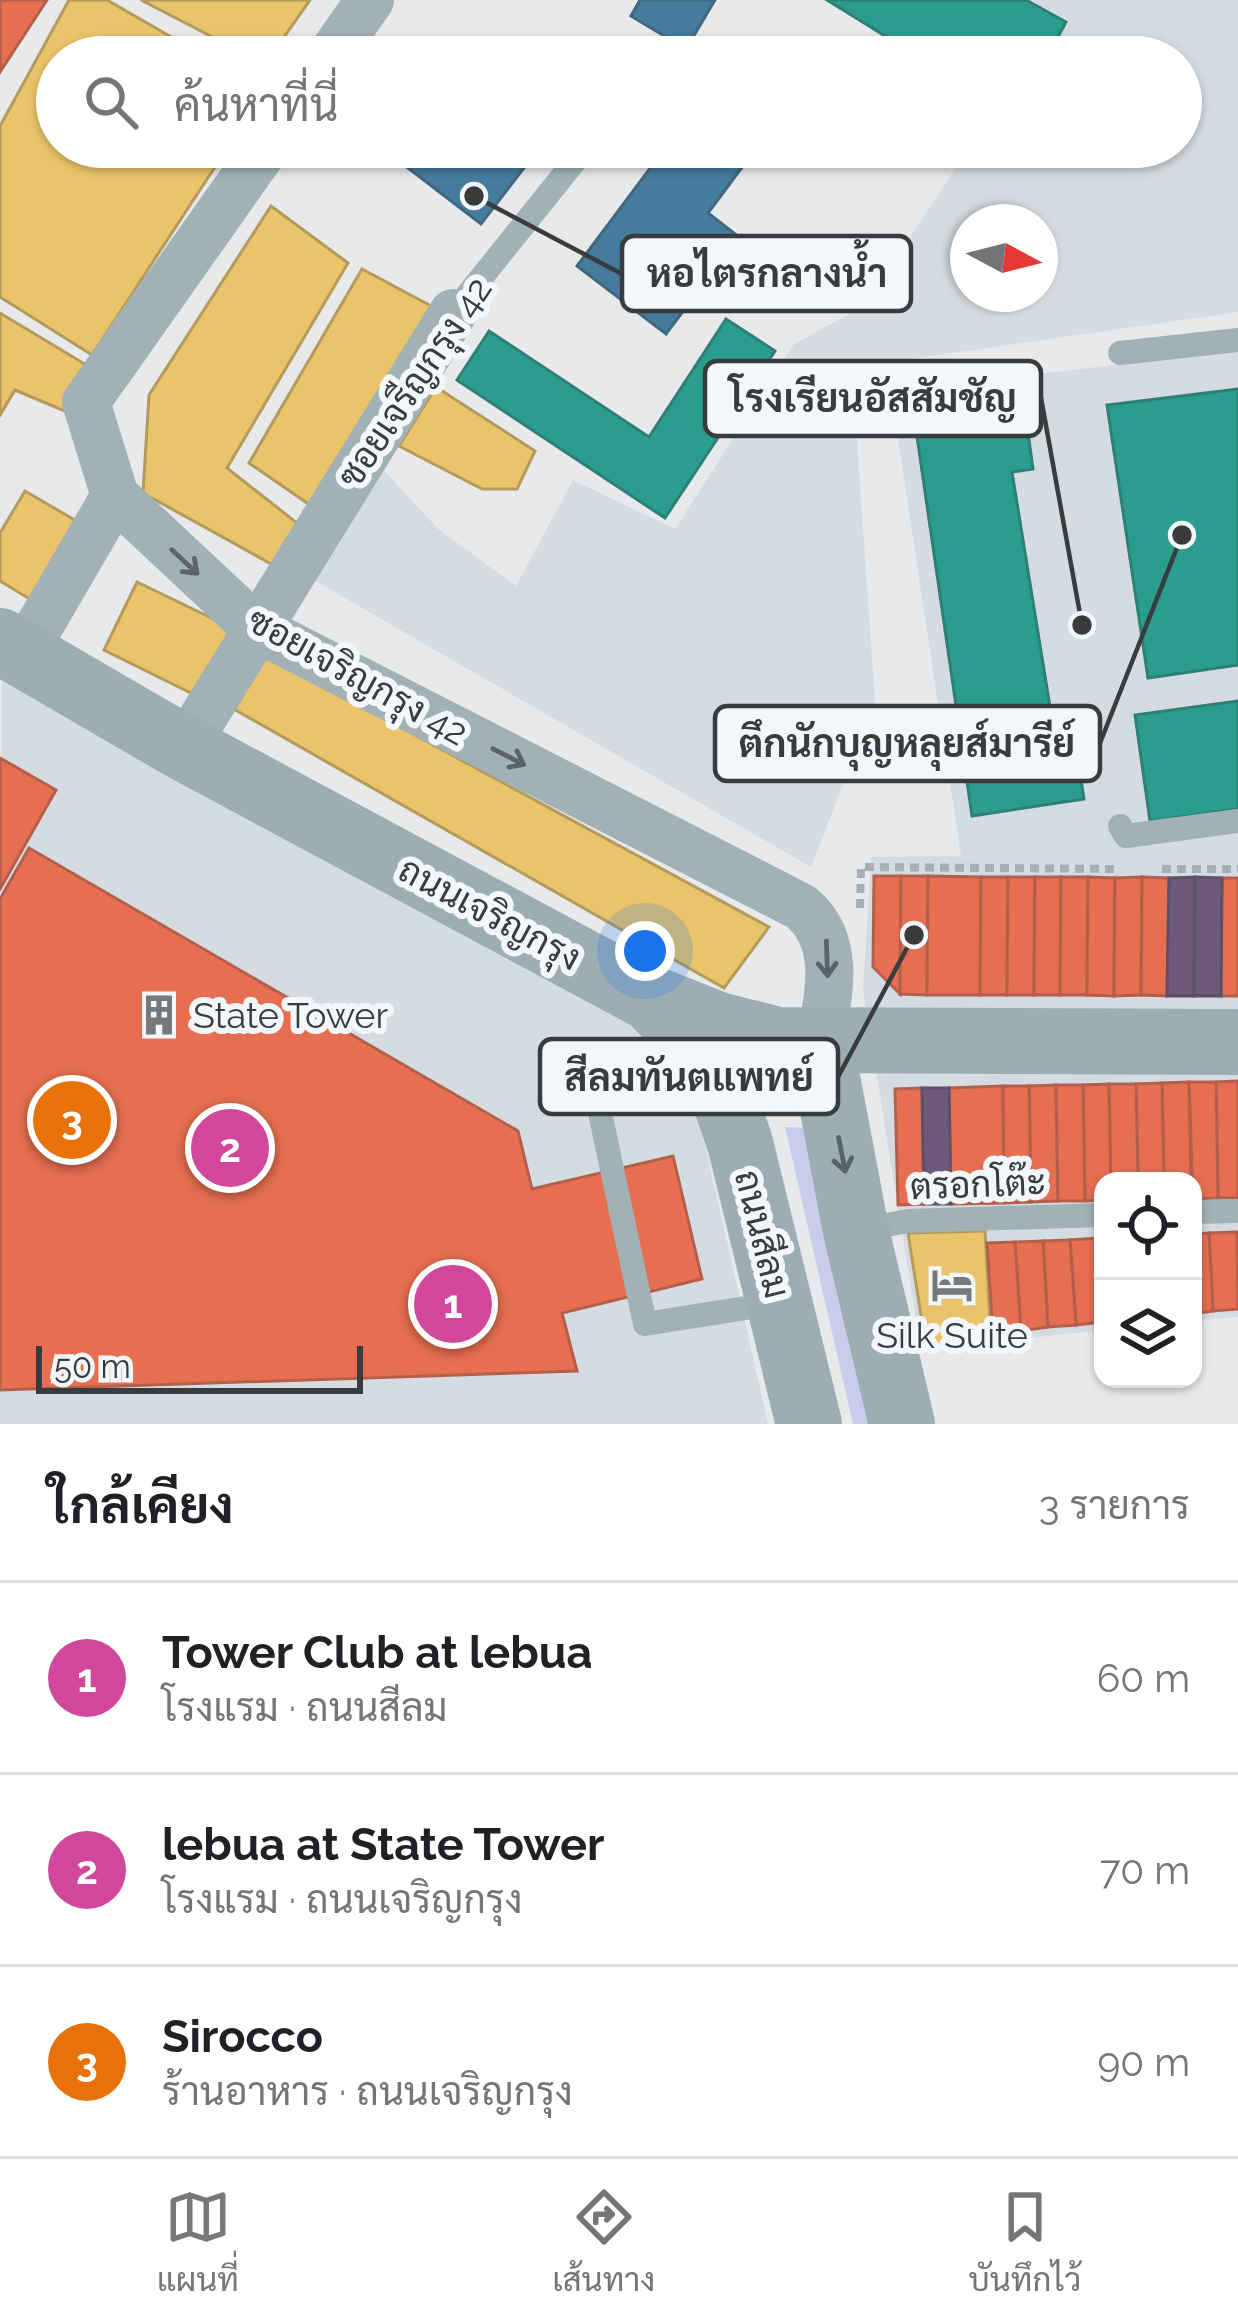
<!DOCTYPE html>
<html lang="th">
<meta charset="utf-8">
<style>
body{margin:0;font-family:Raleway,Sarabun,sans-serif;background:#f6f6f6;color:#202124}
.controls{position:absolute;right:36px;bottom:36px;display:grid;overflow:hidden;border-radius:24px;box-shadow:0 3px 9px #0004}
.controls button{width:108px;height:108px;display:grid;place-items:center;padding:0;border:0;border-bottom:3px solid #e0e0e0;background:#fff;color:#202124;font:60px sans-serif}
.compass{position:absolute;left:950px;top:204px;width:108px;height:108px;border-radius:50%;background:#fff;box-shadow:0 3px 9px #0004;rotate:97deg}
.scale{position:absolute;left:36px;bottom:30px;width:327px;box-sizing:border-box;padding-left:12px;border:6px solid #393b3c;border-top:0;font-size:33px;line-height:42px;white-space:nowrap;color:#393b3c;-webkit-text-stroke:9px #f3f7fa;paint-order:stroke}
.you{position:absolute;left:645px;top:951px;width:42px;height:42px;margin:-30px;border:9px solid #fff;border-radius:50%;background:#1a73e8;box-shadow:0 0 0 18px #1a73e833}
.badge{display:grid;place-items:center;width:78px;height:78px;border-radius:50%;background:#767879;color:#fff;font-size:39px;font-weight:700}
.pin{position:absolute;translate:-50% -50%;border:6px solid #fff;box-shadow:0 3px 12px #0006}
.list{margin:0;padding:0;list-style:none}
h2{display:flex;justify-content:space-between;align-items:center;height:156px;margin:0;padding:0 48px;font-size:51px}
h2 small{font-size:39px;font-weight:400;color:#757577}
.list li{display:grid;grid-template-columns:78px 1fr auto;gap:36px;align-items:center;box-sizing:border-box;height:192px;padding:0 48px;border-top:3px solid #e0e0e0}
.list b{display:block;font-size:45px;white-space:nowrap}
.list p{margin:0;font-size:39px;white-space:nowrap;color:#757577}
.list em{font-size:39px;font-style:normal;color:#757577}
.icon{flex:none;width:66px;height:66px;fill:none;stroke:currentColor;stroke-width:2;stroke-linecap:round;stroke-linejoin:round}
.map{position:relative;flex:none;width:1238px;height:1424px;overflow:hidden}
.search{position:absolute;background:#fff;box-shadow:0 3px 9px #0004;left:36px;right:36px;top:36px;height:132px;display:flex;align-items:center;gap:30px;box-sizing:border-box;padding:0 42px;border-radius:66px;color:#757577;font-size:45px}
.sheet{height:732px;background:#fff}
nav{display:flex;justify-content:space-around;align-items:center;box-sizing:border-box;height:168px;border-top:3px solid #e0e0e0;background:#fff;font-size:33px;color:#757577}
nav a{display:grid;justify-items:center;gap:6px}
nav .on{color:#767879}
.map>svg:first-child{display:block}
.built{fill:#d5dce1;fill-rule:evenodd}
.green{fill:#caccec}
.homes{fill:#e9c46a;stroke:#b49b5c;stroke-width:3}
.shops{fill:#e76f51;stroke:#b35f4b;stroke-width:3}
.offices{fill:#6d597a;stroke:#5d5067;stroke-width:3}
.schools{fill:#2a9d8f;stroke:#2e8076;stroke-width:3}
.public{fill:#457b9d;stroke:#416880;stroke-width:3}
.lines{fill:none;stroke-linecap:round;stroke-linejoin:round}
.path{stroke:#a6afb3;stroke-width:8;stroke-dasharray:9 6;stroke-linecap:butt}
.service{stroke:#a1b1b5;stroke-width:24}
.minor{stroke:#a1b1b5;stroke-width:48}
.secondary{stroke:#9caeb4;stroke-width:66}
.oneway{stroke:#5d6466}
.oneway2{stroke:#5c6366}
.labels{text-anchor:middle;stroke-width:12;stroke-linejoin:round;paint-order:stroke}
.street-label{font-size:36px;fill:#393b3c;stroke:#f3f7fa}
.poi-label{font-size:36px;fill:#393b3c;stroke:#f3f7fa;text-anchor:start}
.leader{fill:none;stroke:#393b3c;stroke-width:4.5}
.callout-dot{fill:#393b3c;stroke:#f3f7fa;stroke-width:4.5}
.callout{fill:#f3f7fa;stroke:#393b3c;stroke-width:4.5}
.callout-label{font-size:39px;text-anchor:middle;font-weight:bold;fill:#393b3c}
</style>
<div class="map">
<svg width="1238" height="1424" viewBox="0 0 1238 1424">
<rect width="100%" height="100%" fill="#e7e9eb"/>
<g class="built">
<path d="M866 0H1238V312L847 368 856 428 875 701 811 867 298 571 369 454 438 529 516 586 573 480 675 529 794 344 866 305 969 147H1181V57H966ZM968 222H1040V294H968Z"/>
<polygon points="1238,350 1238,1317 1193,1321 1193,1181 1103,1181 1103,1330 921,1350 863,990 871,857 961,856 891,392"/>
<polygon points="2,678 655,1030 686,1060 768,1424 0,1424"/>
</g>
<polygon class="green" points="785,1127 809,1128 871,1424 853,1424"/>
<g class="homes">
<polygon points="69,0 107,0 206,57 57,57 57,147 228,147 92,355 0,297 0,126"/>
<polygon points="141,0 310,0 270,57 251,57"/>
<polygon points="271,206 348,263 227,468 302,527 273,565 143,493 149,395"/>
<polygon points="362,269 433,307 310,505 249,463"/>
<polygon points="0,313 88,366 67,412 15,390 0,415"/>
<polygon points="436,387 535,451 517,489 482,489 399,446"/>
<polygon points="25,491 85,526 38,604 0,581 0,533"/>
<polygon points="137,582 236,630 203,699 104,650"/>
<polygon points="262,652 769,927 724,988 232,708"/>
<polygon points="985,1231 991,1338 926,1347 908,1233"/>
</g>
<g class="shops">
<polygon points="0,0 47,0 0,72"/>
<polygon points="0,758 56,790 0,889"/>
<polygon points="29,848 518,1131 532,1189 673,1156 702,1279 562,1313 577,1371 0,1390 0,899"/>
<polygon points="874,876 901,876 900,994 873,967"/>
<polygon points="901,876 928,876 927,995 900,994"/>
<polygon points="928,876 981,877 980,995 927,995"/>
<polygon points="981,877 1008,877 1007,995 980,995"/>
<polygon points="1008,877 1035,877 1034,995 1007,995"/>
<polygon points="1035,877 1061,877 1060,995 1034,995"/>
<polygon points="1061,877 1088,877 1087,995 1060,995"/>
<polygon points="1088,877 1115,878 1114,996 1087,995"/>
<polygon points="1142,877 1141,995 1114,996 1115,878"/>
<polygon points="1142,877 1169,878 1167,996 1141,995"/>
<polygon points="1222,878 1238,878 1238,996 1221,996"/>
<polygon points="1238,1081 1238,1198 1218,1198 1216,1082"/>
<polygon points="1189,1082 1191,1181 1164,1181 1162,1083"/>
<polygon points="1189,1082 1216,1082 1218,1198 1193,1199"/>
<polygon points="1162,1083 1164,1181 1138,1181 1136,1084"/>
<polygon points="1109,1084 1111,1181 1103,1181 1103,1200 1085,1201 1083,1085"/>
<polygon points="1109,1084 1136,1084 1138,1181 1111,1181"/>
<polygon points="1056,1085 1058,1201 1031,1202 1029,1086"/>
<polygon points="1056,1085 1083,1085 1085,1201 1058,1201"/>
<polygon points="1003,1086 1004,1203 951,1204 949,1088"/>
<polygon points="1003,1086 1029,1086 1031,1202 1004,1203"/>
<polygon points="922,1088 924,1204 898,1205 895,1089"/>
<polygon points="1237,1232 1238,1309 1213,1311 1209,1233"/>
<polygon points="1209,1233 1213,1311 1193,1314 1193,1234"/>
<polygon points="1098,1238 1103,1322 1076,1325 1070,1240"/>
<polygon points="1070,1240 1076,1325 1048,1327 1043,1241"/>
<polygon points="1043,1241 1048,1327 1021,1331 1015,1242"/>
<polygon points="1015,1242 1021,1331 993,1333 987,1243"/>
</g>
<g class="offices">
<polygon points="1195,877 1194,996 1167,996 1169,878"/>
<polygon points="1195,877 1222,878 1221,996 1194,996"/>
<polygon points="922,1088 949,1088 951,1204 924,1204"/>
</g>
<g class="schools">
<polygon points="827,0 1026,0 1066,22 1047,57 919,57"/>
<polygon points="726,319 775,351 665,518 457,380 489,331 649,437"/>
<polygon points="1021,381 1033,469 1012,472 1051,713 1070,710 1084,799 972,816 911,395"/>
<polygon points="1238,389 1238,665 1148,678 1107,405"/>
<polygon points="1238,701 1238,809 1150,821 1135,715"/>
</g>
<g class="public">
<polygon points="640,0 715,0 686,49 631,16"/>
<polygon points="507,38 531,57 493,57"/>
<polygon points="424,147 540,147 481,224 408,168"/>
<polygon points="666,147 734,147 749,158 708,213 739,237 666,334 577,266"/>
</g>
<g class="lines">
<g class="path">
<polyline points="1162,869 1238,869"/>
<polyline points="860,908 861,867 1117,869"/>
</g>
<g class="service">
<polyline points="453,313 586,147"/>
<polyline points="1120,353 1238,340"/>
<polyline points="1120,826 1126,836 1238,821"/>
<polyline points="590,1066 645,1324 778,1303"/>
<polyline points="1193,1212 1238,1211"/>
<polyline points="860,1230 908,1221 1103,1215"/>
</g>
<g class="minor">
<polyline points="330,57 370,0"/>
<path d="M266 147 86 402 115 496 256 628 801 907C842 941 829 994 820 1041"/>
<polyline points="23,654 115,496"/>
<polyline points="184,748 453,313"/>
</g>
<g class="secondary">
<polyline points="0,641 184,748 650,998 718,1025 778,1040 1238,1042"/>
<polyline points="658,1006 694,1042 718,1079 740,1143 809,1424"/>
<polyline points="820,1041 856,1231 902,1424"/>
</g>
</g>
<defs><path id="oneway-shaft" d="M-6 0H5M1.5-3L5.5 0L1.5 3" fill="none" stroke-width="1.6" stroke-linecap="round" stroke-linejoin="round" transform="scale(3)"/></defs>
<g class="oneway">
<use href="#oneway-shaft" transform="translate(185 562) rotate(43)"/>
<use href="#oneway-shaft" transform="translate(509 757) rotate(27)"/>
<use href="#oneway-shaft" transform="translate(827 959) rotate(88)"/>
</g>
<use class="oneway2" href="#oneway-shaft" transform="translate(842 1155) rotate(79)"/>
<defs>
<g id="building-bare" transform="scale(3.24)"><path d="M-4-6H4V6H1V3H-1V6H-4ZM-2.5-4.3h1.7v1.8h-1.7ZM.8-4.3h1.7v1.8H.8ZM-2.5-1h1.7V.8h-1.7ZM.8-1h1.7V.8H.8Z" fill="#767879" stroke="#f3f7fa" stroke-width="2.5" paint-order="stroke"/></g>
<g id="hotel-bare" transform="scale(3.24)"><path d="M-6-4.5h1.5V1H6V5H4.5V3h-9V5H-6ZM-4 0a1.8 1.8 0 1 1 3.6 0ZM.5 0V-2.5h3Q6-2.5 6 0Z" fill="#767879" stroke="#f3f7fa" stroke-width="2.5" paint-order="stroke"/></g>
</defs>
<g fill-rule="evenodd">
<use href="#building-bare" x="159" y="1015"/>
<use href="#hotel-bare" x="952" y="1285"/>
</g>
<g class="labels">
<g class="street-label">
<text transform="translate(414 382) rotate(-56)" y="13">ซอยเจรืญกรุง 42</text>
<text transform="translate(358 676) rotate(29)" y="13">ซอยเจริญกรุง 42</text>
<text transform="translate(490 913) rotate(28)" y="13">ถนนเจริญกรุง</text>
<text transform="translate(978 1184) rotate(-2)" y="13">ตรอกโต๊ะ</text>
<text transform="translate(763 1234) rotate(76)" y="13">ถนนสีลม</text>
</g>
<g class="poi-label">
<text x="193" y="1028">State Tower</text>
<text x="952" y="1348" text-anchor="middle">Silk Suite</text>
</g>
</g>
<path class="leader" d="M474 196L622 274M1082 625L1041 398M1182 535L1100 743M914 935L838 1077"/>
<g class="callout-dot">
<circle cx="474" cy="196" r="12"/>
<circle cx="1082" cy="625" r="12"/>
<circle cx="1182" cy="535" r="12"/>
<circle cx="914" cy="935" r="12"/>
</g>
<g class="callout">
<rect x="622" y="236" width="289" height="75" rx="12"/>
<rect x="705" y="361" width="336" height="75" rx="12"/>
<rect x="715" y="706" width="385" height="75" rx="12"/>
<rect x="540" y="1039" width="298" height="75" rx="12"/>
</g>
<g class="callout-label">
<text x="767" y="287">หอไตรกลางน้ำ</text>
<text x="873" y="412">โรงเรียนอัสสัมชัญ</text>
<text x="907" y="757">ตึกนักบุญหลุยส์มารีย์</text>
<text x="689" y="1091">สีลมทันตแพทย์</text>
</g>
</svg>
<div class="controls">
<button><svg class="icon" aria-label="locate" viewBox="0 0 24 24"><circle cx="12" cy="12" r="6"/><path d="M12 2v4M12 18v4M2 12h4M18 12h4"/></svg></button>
<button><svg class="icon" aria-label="layers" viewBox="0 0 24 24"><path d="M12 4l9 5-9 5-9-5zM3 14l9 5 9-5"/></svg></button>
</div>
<svg class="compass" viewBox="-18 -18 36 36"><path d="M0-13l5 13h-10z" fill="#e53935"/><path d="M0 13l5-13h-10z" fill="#757577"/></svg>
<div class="scale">50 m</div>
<div class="you"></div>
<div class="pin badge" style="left:453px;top:1304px;background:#d1479c">1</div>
<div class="pin badge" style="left:230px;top:1148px;background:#d1479c">2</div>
<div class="pin badge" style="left:72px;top:1120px;background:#e8710a">3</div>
<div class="search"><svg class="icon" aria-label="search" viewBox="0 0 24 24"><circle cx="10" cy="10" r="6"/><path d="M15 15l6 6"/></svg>ค้นหาที่นี่</div>
</div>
<section class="sheet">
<h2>ใกล้เคียง<small>3 รายการ</small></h2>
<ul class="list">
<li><span class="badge" style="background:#d1479c">1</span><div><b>Tower Club at lebua</b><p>โรงแรม · ถนนสีลม</p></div><em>60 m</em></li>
<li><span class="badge" style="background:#d1479c">2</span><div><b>lebua at State Tower</b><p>โรงแรม · ถนนเจริญกรุง</p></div><em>70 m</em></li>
<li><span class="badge" style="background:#e8710a">3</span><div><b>Sirocco</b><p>ร้านอาหาร · ถนนเจริญกรุง</p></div><em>90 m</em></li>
</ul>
</section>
<nav>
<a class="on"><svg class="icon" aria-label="map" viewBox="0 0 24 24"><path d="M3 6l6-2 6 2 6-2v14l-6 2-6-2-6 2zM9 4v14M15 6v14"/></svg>แผนที่</a>
<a><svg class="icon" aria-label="directions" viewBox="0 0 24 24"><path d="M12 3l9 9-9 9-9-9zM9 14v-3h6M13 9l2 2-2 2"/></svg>เส้นทาง</a>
<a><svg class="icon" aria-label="saved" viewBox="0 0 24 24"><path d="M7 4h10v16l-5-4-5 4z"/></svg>บันทึกไว้</a>
</nav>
